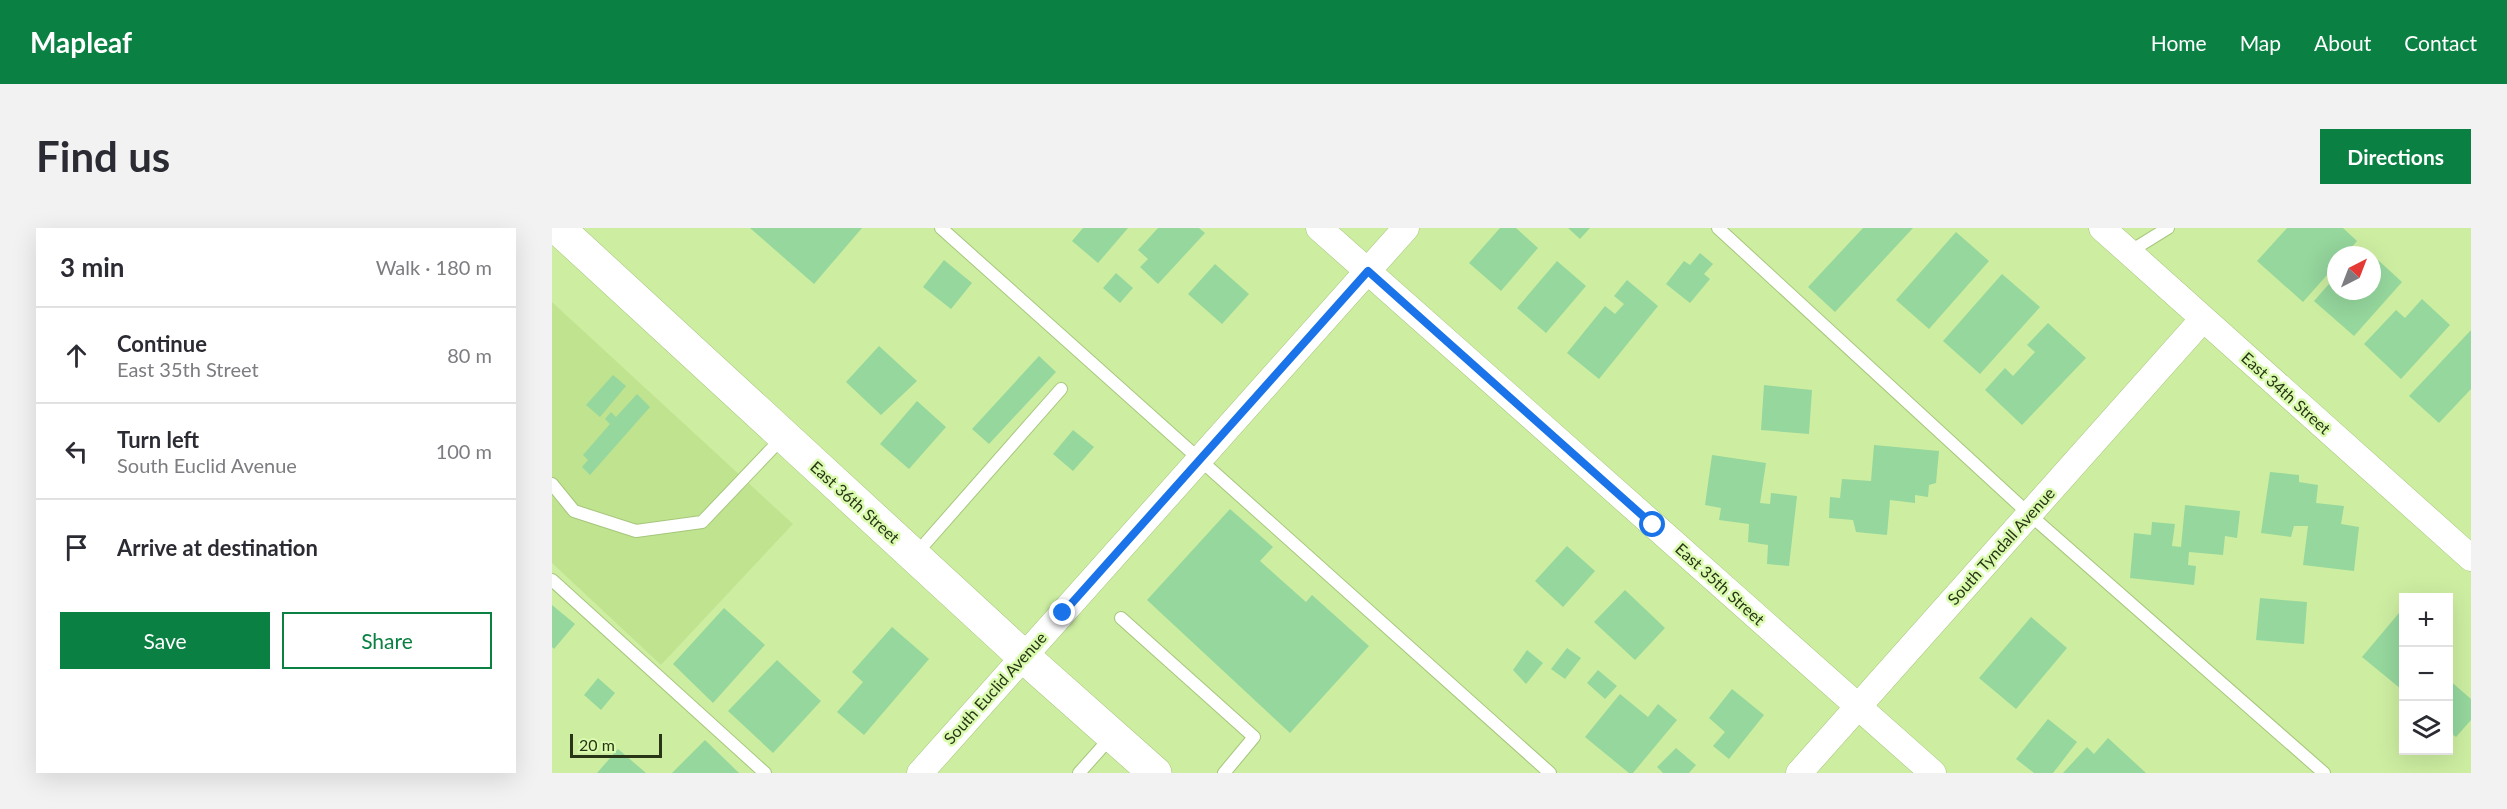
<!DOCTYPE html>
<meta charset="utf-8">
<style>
body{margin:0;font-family:Lato,sans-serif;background:#f2f2f3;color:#2b2b33}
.controls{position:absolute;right:18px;bottom:18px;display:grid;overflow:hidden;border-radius:0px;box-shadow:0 6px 24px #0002}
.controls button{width:54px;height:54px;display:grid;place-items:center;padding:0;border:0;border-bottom:2px solid #e1e1e2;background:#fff;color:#2b2b33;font:30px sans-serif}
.compass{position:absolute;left:1775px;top:18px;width:54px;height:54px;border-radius:50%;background:#fff;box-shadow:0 6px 24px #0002;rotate:42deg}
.scale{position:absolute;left:18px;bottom:15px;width:92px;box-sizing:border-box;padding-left:6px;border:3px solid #283516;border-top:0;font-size:16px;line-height:21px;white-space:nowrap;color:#283516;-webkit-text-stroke:4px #dafbae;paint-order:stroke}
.stop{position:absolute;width:18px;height:18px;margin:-14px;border:4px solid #1a73e8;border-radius:50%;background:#fff}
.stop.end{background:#1a73e8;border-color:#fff;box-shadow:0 2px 6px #0008}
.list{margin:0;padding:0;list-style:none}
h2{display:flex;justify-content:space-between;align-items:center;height:78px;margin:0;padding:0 24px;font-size:26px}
h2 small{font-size:20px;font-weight:400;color:#7c7c81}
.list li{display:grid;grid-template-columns:39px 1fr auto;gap:18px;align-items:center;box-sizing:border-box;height:96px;padding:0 24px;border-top:2px solid #e1e1e2}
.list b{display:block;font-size:22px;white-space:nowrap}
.list p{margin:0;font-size:20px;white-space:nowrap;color:#7c7c81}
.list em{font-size:20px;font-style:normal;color:#7c7c81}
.actions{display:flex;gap:12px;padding:18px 24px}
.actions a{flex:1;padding:14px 0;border:2px solid #0b8043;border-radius:0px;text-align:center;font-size:21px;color:#0b8043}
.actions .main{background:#0b8043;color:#fff}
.icon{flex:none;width:33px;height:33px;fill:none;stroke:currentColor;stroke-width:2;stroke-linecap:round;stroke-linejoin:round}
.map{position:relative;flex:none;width:1919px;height:545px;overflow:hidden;border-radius:0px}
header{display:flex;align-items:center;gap:36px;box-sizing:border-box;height:84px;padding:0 30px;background:#0b8043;color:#fff}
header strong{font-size:28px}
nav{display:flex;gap:33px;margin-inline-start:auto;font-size:21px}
.intro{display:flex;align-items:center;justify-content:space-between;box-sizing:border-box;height:144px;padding:0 36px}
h1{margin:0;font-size:42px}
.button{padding:15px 27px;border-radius:0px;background:#0b8043;color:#fff;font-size:21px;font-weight:700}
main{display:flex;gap:36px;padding:0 36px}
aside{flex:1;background:#fff;border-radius:0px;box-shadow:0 6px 24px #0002}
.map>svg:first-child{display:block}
.built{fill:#c0e390}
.building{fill:#95d79d}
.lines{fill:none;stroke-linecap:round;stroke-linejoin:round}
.service-casing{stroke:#a6c67b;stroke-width:14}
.minor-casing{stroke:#a6c67b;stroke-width:27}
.secondary-casing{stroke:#a6c67b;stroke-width:34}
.service{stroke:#fff;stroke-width:12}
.minor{stroke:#fff;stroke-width:26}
.secondary{stroke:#fff;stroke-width:33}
.route{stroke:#1a73e8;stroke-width:8}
.labels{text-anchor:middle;stroke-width:5;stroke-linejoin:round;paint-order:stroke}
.street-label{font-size:16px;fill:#283516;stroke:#dafbae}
</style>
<header>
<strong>Mapleaf</strong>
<nav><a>Home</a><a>Map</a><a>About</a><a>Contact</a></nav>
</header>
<div class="intro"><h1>Find us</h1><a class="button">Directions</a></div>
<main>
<aside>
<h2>3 min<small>Walk · 180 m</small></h2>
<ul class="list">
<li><svg class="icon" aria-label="ahead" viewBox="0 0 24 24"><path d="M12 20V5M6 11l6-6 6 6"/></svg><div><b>Continue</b><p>East 35th Street</p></div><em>80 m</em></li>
<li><svg class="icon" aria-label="left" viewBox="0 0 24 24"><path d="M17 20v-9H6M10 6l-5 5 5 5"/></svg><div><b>Turn left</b><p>South Euclid Avenue</p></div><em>100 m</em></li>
<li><svg class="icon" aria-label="arrive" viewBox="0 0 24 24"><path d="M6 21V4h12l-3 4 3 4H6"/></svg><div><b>Arrive at destination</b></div></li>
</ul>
<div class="actions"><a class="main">Save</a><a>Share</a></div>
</aside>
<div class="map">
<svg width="1919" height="545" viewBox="0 0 1919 545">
<rect width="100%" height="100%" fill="#cdeea1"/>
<polygon class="built" points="0,74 241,296 109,437 0,335"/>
<g class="building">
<polygon points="198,0 310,0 262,56"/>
<polygon points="531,0 576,0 546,35 520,13"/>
<polygon points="606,0 647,0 653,5 606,56 588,39 596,31 586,22"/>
<polygon points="948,0 964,0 986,20 949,63 917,35"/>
<polygon points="1016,0 1038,0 1028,11"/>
<polygon points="1311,0 1361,0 1283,84 1256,59"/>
<polygon points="1735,0 1791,0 1805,13 1793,27 1784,27 1784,37 1751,74 1705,33"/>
<polygon points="1404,4 1437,33 1377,101 1344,72"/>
<polygon points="1148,25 1161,36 1152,46 1158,51 1138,75 1114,56 1132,33 1138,37"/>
<polygon points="392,32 420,55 399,81 371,59"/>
<polygon points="1826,32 1850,54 1802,108 1762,73 1784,48 1784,63 1820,63 1820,39"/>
<polygon points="1005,33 1034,58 994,105 965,80"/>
<polygon points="663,36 697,66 670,96 636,66"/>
<polygon points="564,45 581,60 568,75 551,60"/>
<polygon points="1450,46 1488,79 1428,146 1391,113"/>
<polygon points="1075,52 1106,78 1047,151 1015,125 1053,78 1063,86 1072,76 1062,68"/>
<polygon points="1870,71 1898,97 1849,151 1812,116 1844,82 1853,90"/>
<polygon points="1496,95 1534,130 1470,197 1433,162 1453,140 1461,148 1483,124 1475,117"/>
<polygon points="1919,102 1919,161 1887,195 1857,168"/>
<polygon points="327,118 365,153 329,187 294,154"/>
<polygon points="487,128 504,144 437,216 420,201"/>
<polygon points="61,147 74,158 48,189 34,177"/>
<polygon points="1212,157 1260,162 1257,206 1209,202"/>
<polygon points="85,166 98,179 38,247 30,239 36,232 31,227 58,196 53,191 59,184 64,189"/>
<polygon points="365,173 394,199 357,241 328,216"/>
<polygon points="521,202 542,219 521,243 501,226"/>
<polygon points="1322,217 1387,223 1384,255 1377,257 1376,269 1363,267 1363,275 1338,272 1335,307 1304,304 1301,292 1277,290 1278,269 1288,270 1290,251 1319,253"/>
<polygon points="1160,227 1214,235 1208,275 1218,276 1219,265 1245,268 1237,338 1215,336 1216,317 1196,314 1197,296 1167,292 1169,280 1153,277"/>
<polygon points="1718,244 1747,247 1747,254 1766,257 1764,275 1792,278 1789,296 1807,299 1802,343 1751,337 1756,298 1742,298 1739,309 1709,305"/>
<polygon points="1633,277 1688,283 1685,310 1673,308 1671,327 1637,324 1636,337 1644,338 1642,357 1578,350 1582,305 1599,307 1600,294 1623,296 1620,318 1629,319"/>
<polygon points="678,281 721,319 708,333 754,374 760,367 817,418 738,505 595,372"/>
<polygon points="1015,318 1043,343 1011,379 983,353"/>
<polygon points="1073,362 1113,400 1083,432 1042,394"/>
<polygon points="1708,370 1755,374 1752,416 1704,412"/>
<polygon points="0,377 23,396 2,421 0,419"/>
<polygon points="1852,379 1852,458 1849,461 1810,429"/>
<polygon points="172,380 213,417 161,475 121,436"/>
<polygon points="1479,389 1515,420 1464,481 1427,450"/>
<polygon points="340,399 377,431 312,507 285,484 311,454 300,444"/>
<polygon points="1015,420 1029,430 1013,451 999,441"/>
<polygon points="975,422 991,435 974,456 961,442"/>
<polygon points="225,432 269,473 221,525 176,483"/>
<polygon points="1046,442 1065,458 1053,471 1035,455"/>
<polygon points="46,450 63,465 49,482 32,467"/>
<polygon points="1896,451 1919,471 1919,492 1904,509 1896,503"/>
<polygon points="1180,461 1212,487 1177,531 1161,518 1173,504 1157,490"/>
<polygon points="1068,466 1096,489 1106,476 1125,492 1081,545 1077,545 1033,509"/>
<polygon points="1496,491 1525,514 1501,545 1482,545 1464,531"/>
<polygon points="1556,510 1594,545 1511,545 1535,519 1542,526"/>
<polygon points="153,512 187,545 120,545"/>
<polygon points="1124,520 1144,537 1137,545 1111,545 1105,539"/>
<polygon points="66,521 94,545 45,545"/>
</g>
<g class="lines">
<g class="service-casing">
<g id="service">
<polyline points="389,0 998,545"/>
<polyline points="1166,0 1477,286 1772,545"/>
<polyline points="1577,24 1616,0"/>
<polyline points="0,256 22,283 84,303 150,294 231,209"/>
<polyline points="363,327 509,161"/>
<polyline points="0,352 213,545"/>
<polyline points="569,390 702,509 672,545"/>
<polyline points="527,545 560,508"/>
</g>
</g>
<g class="minor-casing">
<g id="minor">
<polyline points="767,0 1381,545"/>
<polyline points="1550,0 1919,330"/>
<polyline points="368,545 854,0"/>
<polyline points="1247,545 1651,91"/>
</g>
</g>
<g class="secondary-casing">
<polyline id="secondary" points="6,0 471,428 603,545"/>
</g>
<use href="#service" class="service"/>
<use href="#minor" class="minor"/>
<use href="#secondary" class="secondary"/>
</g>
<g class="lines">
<polyline class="route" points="511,385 816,43 1101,297"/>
</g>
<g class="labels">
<g class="street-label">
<text transform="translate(1734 165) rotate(42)" y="6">East 34th Street</text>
<text transform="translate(303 274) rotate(42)" y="6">East 36th Street</text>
<text transform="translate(1449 318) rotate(-48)" y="6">South Tyndall Avenue</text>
<text transform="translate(1168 356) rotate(42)" y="6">East 35th Street</text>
<text transform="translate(443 460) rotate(-48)" y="6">South Euclid Avenue</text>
</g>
</g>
</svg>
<div class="controls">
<button>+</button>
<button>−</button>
<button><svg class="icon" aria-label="layers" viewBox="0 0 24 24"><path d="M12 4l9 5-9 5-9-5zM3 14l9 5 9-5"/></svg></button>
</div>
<svg class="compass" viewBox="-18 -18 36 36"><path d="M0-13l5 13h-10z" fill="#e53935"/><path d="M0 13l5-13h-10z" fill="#7c7c81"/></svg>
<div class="scale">20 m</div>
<div class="stop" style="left:1101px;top:297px"></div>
<div class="stop end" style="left:511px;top:385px"></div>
</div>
</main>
